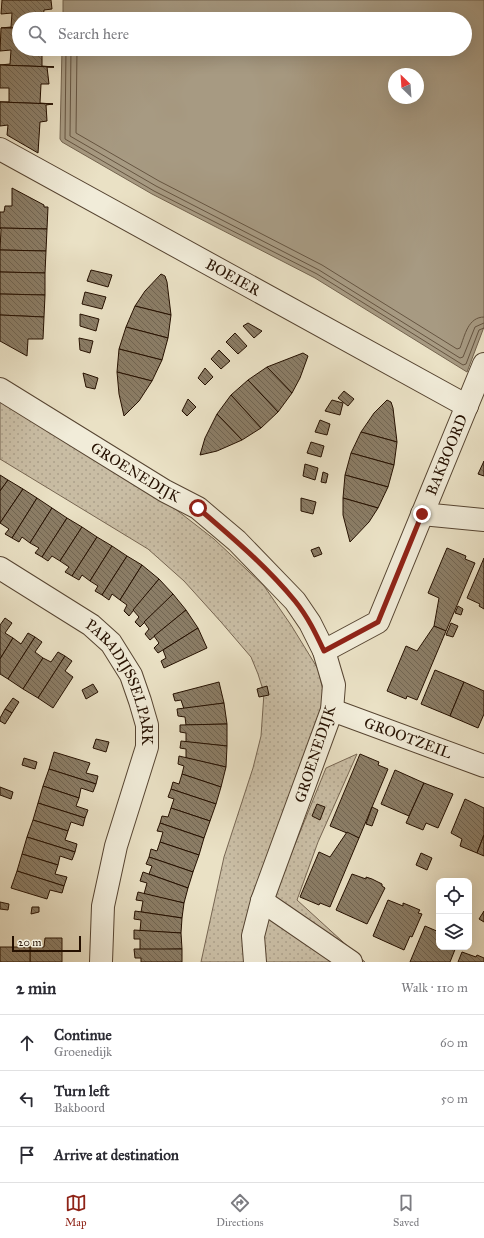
<!DOCTYPE html>
<meta charset="utf-8">
<style>
body{margin:0;font-family:"IM FELL Great Primer",serif;background:#f7f7f7;color:#2b2b33}
.controls{position:absolute;right:12px;bottom:12px;display:grid;overflow:hidden;border-radius:8px;box-shadow:0 4px 16px #0002}
.controls button{width:36px;height:36px;display:grid;place-items:center;padding:0;border:0;border-bottom:1px solid #e1e1e2;background:#fff;color:#2b2b33;font:20px sans-serif}
.compass{position:absolute;left:388px;top:68px;width:36px;height:36px;border-radius:50%;background:#fff;box-shadow:0 4px 16px #0002;rotate:335deg}
.scale{position:absolute;left:12px;bottom:10px;width:69px;box-sizing:border-box;padding-left:4px;border:2px solid #251000;border-top:0;font-size:11px;line-height:14px;white-space:nowrap;color:#251000;-webkit-text-stroke:3px #f1ecd9;paint-order:stroke}
.stop{position:absolute;width:12px;height:12px;margin:-9px;border:3px solid #8f2418;border-radius:50%;background:#fff}
.stop.end{background:#8f2418;border-color:#fff;box-shadow:0 1px 4px #0008}
.list{margin:0;padding:0;list-style:none}
h2{display:flex;justify-content:space-between;align-items:center;height:52px;margin:0;padding:0 16px;font-size:17px}
h2 small{font-size:13px;font-weight:400;color:#7c7c81}
.list li{display:grid;grid-template-columns:26px 1fr auto;gap:12px;align-items:center;box-sizing:border-box;height:56px;padding:0 16px;border-top:1px solid #e1e1e2}
.list b{display:block;font-size:15px;white-space:nowrap}
.list p{margin:0;font-size:13px;white-space:nowrap;color:#7c7c81}
.list em{font-size:13px;font-style:normal;color:#7c7c81}
.icon{flex:none;width:22px;height:22px;fill:none;stroke:currentColor;stroke-width:2;stroke-linecap:round;stroke-linejoin:round}
.map{position:relative;flex:none;width:484px;height:962px;overflow:hidden}
.search{position:absolute;background:#fff;box-shadow:0 4px 16px #0002;left:12px;right:12px;top:12px;height:44px;display:flex;align-items:center;gap:10px;box-sizing:border-box;padding:0 14px;border-radius:22px;color:#7c7c81;font-size:15px}
.sheet{height:220px;background:#fff}
nav{display:flex;justify-content:space-around;align-items:center;box-sizing:border-box;height:56px;border-top:1px solid #e1e1e2;background:#fff;font-size:11px;color:#7c7c81}
nav a{display:grid;justify-items:center;gap:2px}
nav .on{color:#8f2418}
.map>svg:first-child{display:block}
.grass{fill:url(#grass-dots);stroke:#776652}
.water{fill:#a79a82;stroke:#73634e;fill-rule:evenodd}
.lines{fill:none;stroke-linecap:round;stroke-linejoin:round}
.shore{stroke:#665541;stroke-width:1}
.building{fill:url(#building-back-hatch);stroke:#251000}
.minor-casing{stroke:#564431;stroke-width:24}
.minor{stroke:#f1ecd9;stroke-width:22}
.route{stroke:#8f2418;stroke-width:5}
.labels{text-anchor:middle;stroke-width:3;stroke-linejoin:round;paint-order:stroke}
.street-label{font-size:15px;fill:#251000;stroke:#f1ecd9}
</style>
<div class="map">
<svg width="484" height="962" viewBox="0 0 484 962">
<defs>
<pattern id="grass-dots" width="8" height="8" patternUnits="userSpaceOnUse"><rect width="8" height="8" fill="#c9bda4"/><path d="M2 2h.1M6 6h.1" fill="none" stroke="#aca18b" stroke-width="1.8" stroke-linecap="round"/></pattern>
<pattern id="building-back-hatch" width="6" height="6" patternUnits="userSpaceOnUse"><rect width="6" height="6" fill="#8b7d66"/><path d="M-1 5l2 2M0 0l6 6M5-1l2 2" fill="none" stroke="#716552"/></pattern>
</defs>
<rect width="100%" height="100%" fill="#eae1c5"/>
<filter id="stains"><feTurbulence type="fractalNoise" baseFrequency=".005" numOctaves="4"/><feColorMatrix values="0 0 0 0 .2 0 0 0 0 .09 0 0 0 0 .02 0 0 0 .5 -.17"/></filter>
<radialGradient id="worn" r=".72"><stop offset=".6" stop-color="#630" stop-opacity="0"/><stop offset="1" stop-color="#630" stop-opacity=".3"/></radialGradient>
<g class="grass">
<polygon points="0,401 161,498 214,539 264,586 291,625 318,669 327,708 246,962 201,962 224,857 253,768 261,736 264,693 258,674 251,657 221,622 184,581 148,549 0,459"/>
<polygon points="357,754 318,842 297,900 365,962 264,962 264,930 283,874 326,768"/>
</g>
<path class="water" d="M63 0H484V327L467 372 315 278 152 194 62 142 60 139 62 49H465V19H63ZM394 74H418V98H394Z"/>
<g class="lines">
<g class="shore">
<polyline points="66,49 65,139 154,191 317,274 463,365 466,364 479,330 484,328"/>
<polyline points="71,49 70,136 156,186 319,270 460,358 463,357 475,327 484,323"/>
<path d="M77 49 76 133 159 181 322 265 457 349 460 348C465 335 468 317 484 317"/>
</g>
</g>
<g class="building">
<polygon points="2,0 51,0 52,9 44,10 43,19 19,19 19,28 1,28 11,27 12,13 1,14"/>
<polygon points="1,28 19,28 19,49 42,49 42,66 54,67 0,65 10,64 11,50 0,51"/>
<polygon points="0,65 54,67 47,67 49,84 41,84 40,103 53,104 0,102 9,102 9,88 0,88"/>
<polygon points="0,102 53,104 46,105 47,121 40,122 38,153 7,135 8,125 0,126"/>
<polygon points="12,188 44,205 44,207 48,207 47,229 0,228 0,212 4,212 5,206 12,206"/>
<polygon points="0,228 47,229 46,251 0,250 1,229"/>
<polygon points="0,250 46,251 45,273 0,272"/>
<polygon points="91,270 112,275 108,287 87,281"/>
<polygon points="0,272 45,273 45,295 0,294"/>
<polygon points="161,274 165,276 167,282 171,315 135,306 145,291"/>
<polygon points="85,292 106,297 102,309 82,304"/>
<polygon points="0,294 45,295 44,317 0,315"/>
<polygon points="135,306 171,315 168,338 126,327"/>
<polygon points="80,314 99,319 96,331 80,326"/>
<polygon points="0,315 44,317 43,339 28,339 27,356 0,341"/>
<polygon points="248,323 262,331 254,338 243,326"/>
<polygon points="126,327 168,338 162,360 119,349"/>
<polygon points="235,333 247,346 238,354 226,342"/>
<polygon points="79,338 93,341 90,353 80,350"/>
<polygon points="119,349 162,360 152,381 117,372"/>
<polygon points="219,350 230,361 221,369 211,359"/>
<polygon points="303,353 308,356 300,378 292,393 267,367"/>
<polygon points="267,367 292,393 278,412 248,380"/>
<polygon points="205,368 213,377 205,385 198,378"/>
<polygon points="117,372 152,381 139,401 124,416 119,394"/>
<polygon points="83,373 98,378 95,389 86,387"/>
<polygon points="248,380 278,412 261,428 231,395"/>
<polygon points="344,391 354,399 348,406 338,398"/>
<polygon points="231,395 261,428 242,440 217,414"/>
<polygon points="188,399 196,407 187,416 182,411"/>
<polygon points="332,400 343,403 340,415 325,411"/>
<polygon points="387,400 391,402 393,408 397,442 361,432 374,413"/>
<polygon points="217,414 242,440 217,451 200,455 205,438"/>
<polygon points="320,420 330,424 327,435 315,432"/>
<polygon points="361,432 397,442 394,465 351,453"/>
<polygon points="311,442 324,446 321,457 307,453"/>
<polygon points="351,453 394,465 388,487 345,475"/>
<polygon points="484,461 484,476 478,474"/>
<polygon points="305,464 318,468 315,480 303,476"/>
<polygon points="323,472 328,474 326,483 321,482"/>
<polygon points="0,475 8,480 0,491"/>
<polygon points="345,475 388,487 378,508 343,498"/>
<polygon points="8,480 23,489 0,523 0,491"/>
<polygon points="23,489 37,498 12,538 5,534 9,529 0,523"/>
<polygon points="37,498 52,508 30,543 22,537 19,542 12,538"/>
<polygon points="301,498 316,502 313,514 301,511"/>
<polygon points="343,498 378,508 369,522 350,542 343,515"/>
<polygon points="52,508 67,518 42,557 35,553 39,548 30,543"/>
<polygon points="67,518 82,527 60,561 52,556 48,561 42,557"/>
<polygon points="82,527 97,537 72,576 65,572 69,567 60,561"/>
<polygon points="97,537 112,546 90,581 82,575 79,580 72,576"/>
<polygon points="112,546 127,556 102,595 95,591 98,586 90,581"/>
<polygon points="319,547 322,554 314,557 311,550"/>
<polygon points="447,548 466,556 465,559 475,563 446,631 434,626 439,598 428,593"/>
<polygon points="127,556 142,565 120,600 112,594 109,600 102,595"/>
<polygon points="484,558 484,609 479,606 480,604 467,598"/>
<polygon points="142,565 159,579 129,616 124,611 127,605 120,600"/>
<polygon points="159,579 173,594 140,627 135,622 139,617 133,610"/>
<polygon points="173,594 186,610 150,640 145,634 149,629 144,622"/>
<polygon points="458,606 463,609 461,615 455,613"/>
<polygon points="186,610 198,628 158,653 154,648 159,643 154,636"/>
<polygon points="5,618 12,623 5,633 13,638 0,659 0,625"/>
<polygon points="451,623 458,626 453,637 446,635"/>
<polygon points="434,626 446,631 417,700 407,696 406,699 387,691 406,646 417,651"/>
<polygon points="198,628 207,648 164,668 161,661 166,658 163,650"/>
<polygon points="28,633 35,637 8,679 0,674 0,659 13,638 21,644"/>
<polygon points="35,637 42,642 35,652 43,658 23,689 8,679"/>
<polygon points="58,652 65,656 38,698 23,689 43,658 51,662"/>
<polygon points="65,656 72,661 65,671 73,677 53,708 38,698"/>
<polygon points="435,670 464,682 450,716 421,704"/>
<polygon points="219,682 224,703 184,709 181,700 175,701 173,694"/>
<polygon points="464,682 484,691 484,714 478,728 450,716"/>
<polygon points="93,684 98,692 86,699 82,690"/>
<polygon points="267,686 269,695 259,697 257,689"/>
<polygon points="13,698 19,702 12,713 5,709"/>
<polygon points="224,703 227,724 186,725 185,717 178,716 177,709"/>
<polygon points="5,709 12,713 5,724 0,721 0,718"/>
<polygon points="227,724 227,746 186,742 186,733 180,732 180,725"/>
<polygon points="96,739 109,742 106,752 93,748"/>
<polygon points="181,741 227,746 226,767 186,758 186,749 180,748"/>
<polygon points="54,752 90,763 86,773 98,776 96,784 49,769"/>
<polygon points="360,754 379,762 378,765 388,769 359,838 330,826"/>
<polygon points="179,756 226,767 221,787 182,774 184,766 178,764"/>
<polygon points="24,758 37,762 35,769 22,765"/>
<polygon points="49,769 96,784 93,792 81,788 79,798 43,786"/>
<polygon points="395,770 424,783 409,816 381,804"/>
<polygon points="182,774 221,787 216,804 171,789 173,782 179,784"/>
<polygon points="424,783 453,794 438,828 426,823 423,830 406,823"/>
<polygon points="43,786 79,798 76,806 88,810 85,818 38,803"/>
<polygon points="0,787 13,792 11,799 0,795"/>
<polygon points="171,789 216,804 210,821 171,808 174,799 168,797"/>
<polygon points="465,799 484,808 484,835 477,853 460,846 462,839 451,833"/>
<polygon points="38,803 85,818 83,826 71,822 68,831 33,820"/>
<polygon points="317,804 325,807 320,820 312,816"/>
<polygon points="372,807 378,810 372,826 366,824"/>
<polygon points="171,808 210,821 204,838 160,823 162,816 168,817"/>
<polygon points="33,820 68,831 65,840 77,844 75,852 27,837"/>
<polygon points="160,823 204,838 199,855 160,842 163,832 157,831"/>
<polygon points="347,832 359,838 330,907 320,903 319,905 300,897 319,852 330,857"/>
<polygon points="484,835 484,856 477,853"/>
<polygon points="27,837 75,852 72,860 60,856 58,865 22,854"/>
<polygon points="160,842 199,855 193,872 149,857 151,849 157,851"/>
<polygon points="421,853 432,858 427,870 416,865"/>
<polygon points="22,854 58,865 55,874 67,877 64,886 17,871"/>
<polygon points="149,857 193,872 188,888 149,874 152,866 146,864"/>
<polygon points="17,871 64,886 62,893 50,890 47,899 11,888"/>
<polygon points="143,872 188,888 184,903 144,894 147,883 140,881"/>
<polygon points="352,874 366,879 366,877 372,879 382,884 382,886 385,888 367,924 336,910"/>
<polygon points="138,892 184,903 182,918 141,912 143,901 136,900"/>
<polygon points="388,900 403,906 403,903 408,905 420,910 418,913 422,914 412,937 410,936 404,950 373,936"/>
<polygon points="0,902 9,904 8,910 0,909"/>
<polygon points="32,907 39,907 39,912 31,914"/>
<polygon points="135,911 182,918 181,933 140,931 141,920 134,919"/>
<polygon points="484,911 484,922 479,919"/>
<polygon points="425,926 439,932 439,947 456,947 450,962 410,962"/>
<polygon points="134,930 181,933 182,949 140,950 140,939 134,939"/>
<polygon points="45,938 62,938 62,962 30,962 30,947 44,947"/>
<rect x="0" y="947" width="30" height="15"/>
<polygon points="134,949 182,949 182,962 141,962 141,958 135,958"/>
<polygon points="462,952 476,957 477,955 484,958 484,962 458,962"/>
</g>
<g class="lines">
<g class="minor-casing">
<g id="minor">
<path id="s1" d="M0 149 467 406"/>
<path id="s2" d="M0 389 165 491 198 508 237 541 295 601 310 623 324 651 334 685 332 710 262 901 253 936 255 962"/>
<polyline points="422,514 484,520"/>
<path id="s3" d="M0 568 91 625 111 643 131 675 140 701 147 725V747L116 846 103 906 101 962"/>
<path id="s4" d="M324 651 378 622 484 364"/>
<path id="s5" d="M332 710 484 766"/>
<polyline points="262,901 351,962"/>
</g>
</g>
<use href="#minor" class="minor"/>
</g>
<g class="lines">
<path class="route" d="M198 508C232 537 267 567 295 601 308 617 316 634 324 651L378 622 422 514"/>
</g>
<g class="labels">
<g class="street-label">
<text dy="5" stroke="none"><textPath href="#s1" startOffset="266">BOEIER</textPath></text>
<text dy="5" stroke="none"><textPath href="#s4" startOffset="242">BAKBOORD</textPath></text>
<text dy="5" stroke="none"><textPath href="#s2" startOffset="159">GROENEDIJK</textPath></text>
<text dy="5" stroke="none"><textPath href="#s3" startOffset="174">PARADIJSSELPARK</textPath></text>
<text dy="5" stroke="none"><textPath href="#s5" startOffset="81">GROOTZEIL</textPath></text>
<text transform="translate(315 754) rotate(-72)" y="5">GROENEDIJK</text>
</g>
</g>
<rect width="100%" height="100%" filter="url(#stains)"/>
<rect width="100%" height="100%" fill="url(#worn)"/>
</svg>
<div class="controls">
<button><svg class="icon" aria-label="locate" viewBox="0 0 24 24"><circle cx="12" cy="12" r="6"/><path d="M12 2v4M12 18v4M2 12h4M18 12h4"/></svg></button>
<button><svg class="icon" aria-label="layers" viewBox="0 0 24 24"><path d="M12 4l9 5-9 5-9-5zM3 14l9 5 9-5"/></svg></button>
</div>
<svg class="compass" viewBox="-18 -18 36 36"><path d="M0-13l5 13h-10z" fill="#e53935"/><path d="M0 13l5-13h-10z" fill="#7c7c81"/></svg>
<div class="scale">20 m</div>
<div class="stop" style="left:198px;top:508px"></div>
<div class="stop end" style="left:422px;top:514px"></div>
<div class="search"><svg class="icon" aria-label="search" viewBox="0 0 24 24"><circle cx="10" cy="10" r="6"/><path d="M15 15l6 6"/></svg>Search here</div>
</div>
<section class="sheet">
<h2>2 min<small>Walk · 110 m</small></h2>
<ul class="list">
<li><svg class="icon" aria-label="ahead" viewBox="0 0 24 24"><path d="M12 20V5M6 11l6-6 6 6"/></svg><div><b>Continue</b><p>Groenedijk</p></div><em>60 m</em></li>
<li><svg class="icon" aria-label="left" viewBox="0 0 24 24"><path d="M17 20v-9H6M10 6l-5 5 5 5"/></svg><div><b>Turn left</b><p>Bakboord</p></div><em>50 m</em></li>
<li><svg class="icon" aria-label="arrive" viewBox="0 0 24 24"><path d="M6 21V4h12l-3 4 3 4H6"/></svg><div><b>Arrive at destination</b></div></li>
</ul>
</section>
<nav>
<a class="on"><svg class="icon" aria-label="map" viewBox="0 0 24 24"><path d="M3 6l6-2 6 2 6-2v14l-6 2-6-2-6 2zM9 4v14M15 6v14"/></svg>Map</a>
<a><svg class="icon" aria-label="directions" viewBox="0 0 24 24"><path d="M12 3l9 9-9 9-9-9zM9 14v-3h6M13 9l2 2-2 2"/></svg>Directions</a>
<a><svg class="icon" aria-label="saved" viewBox="0 0 24 24"><path d="M7 4h10v16l-5-4-5 4z"/></svg>Saved</a>
</nav>
